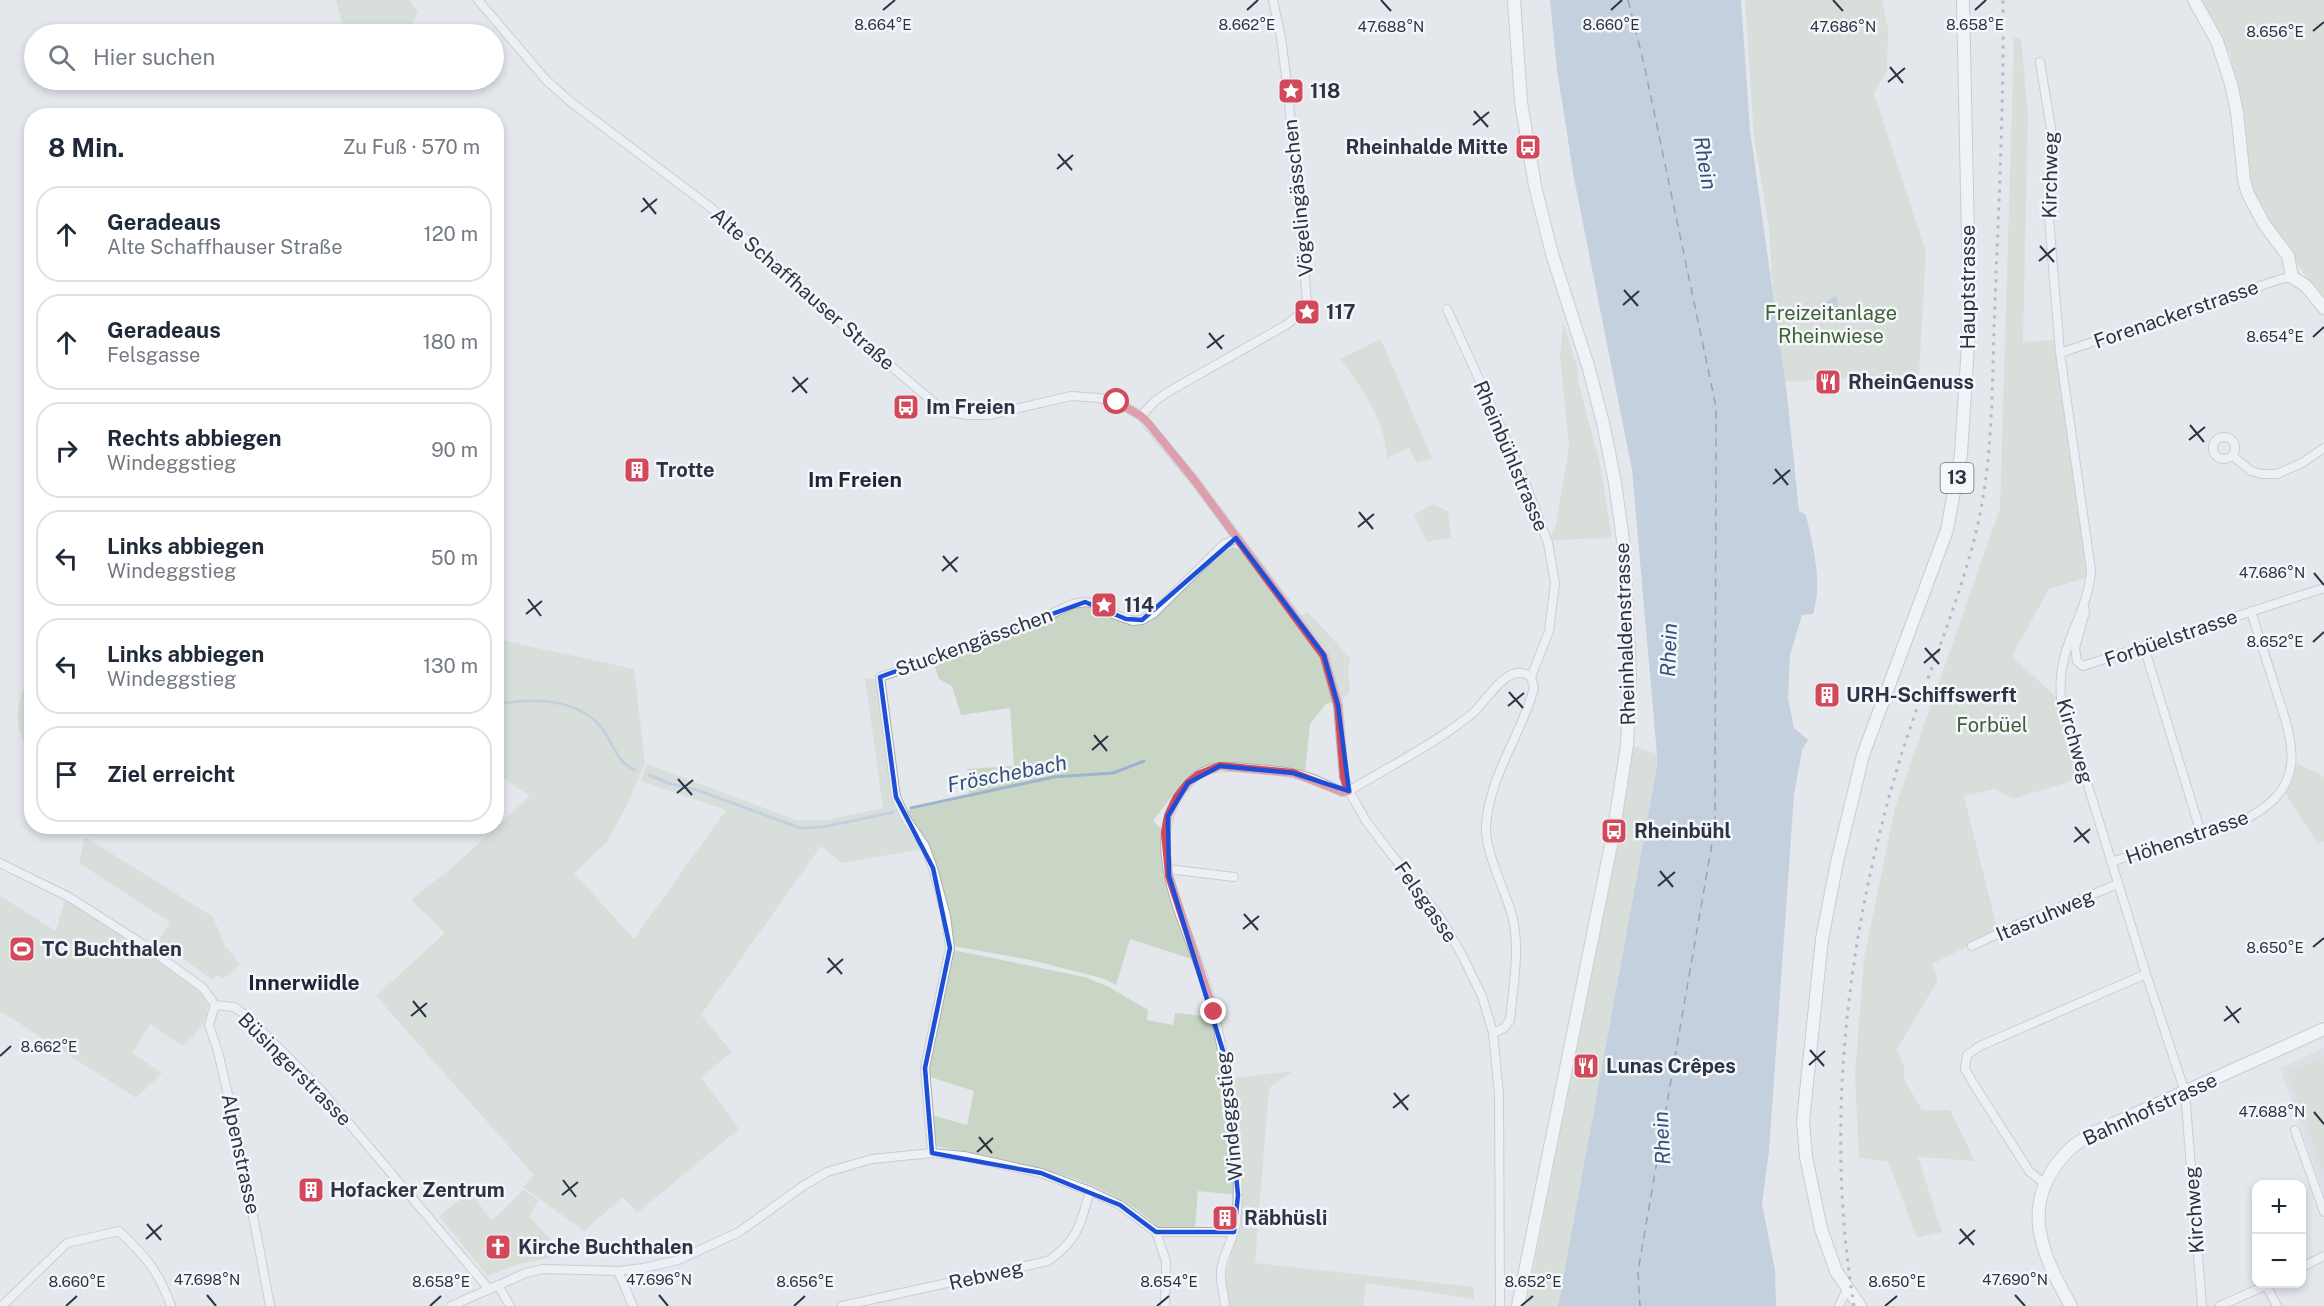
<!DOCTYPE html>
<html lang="de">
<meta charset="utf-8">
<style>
body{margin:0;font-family:"Public Sans",sans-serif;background:#f2f2f3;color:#1f2937}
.controls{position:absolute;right:18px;bottom:18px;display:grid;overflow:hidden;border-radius:12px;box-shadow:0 3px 9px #0003}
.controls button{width:54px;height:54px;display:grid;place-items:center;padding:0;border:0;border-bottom:2px solid #e0e1e3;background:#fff;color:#1f2937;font:30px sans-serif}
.stop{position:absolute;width:18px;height:18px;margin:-14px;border:4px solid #d1495b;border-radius:50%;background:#fff}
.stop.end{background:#d1495b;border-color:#fff;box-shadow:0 2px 6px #0008}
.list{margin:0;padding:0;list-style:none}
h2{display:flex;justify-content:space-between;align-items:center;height:78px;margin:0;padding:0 24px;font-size:26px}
h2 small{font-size:20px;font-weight:400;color:#747a83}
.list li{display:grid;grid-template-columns:39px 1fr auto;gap:18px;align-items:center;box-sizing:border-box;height:96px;margin:0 12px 12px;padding:0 12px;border:2px solid #e0e1e3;border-radius:24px}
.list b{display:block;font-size:22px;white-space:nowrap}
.list p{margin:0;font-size:20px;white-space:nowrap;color:#747a83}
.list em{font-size:20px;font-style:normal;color:#747a83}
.icon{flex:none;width:33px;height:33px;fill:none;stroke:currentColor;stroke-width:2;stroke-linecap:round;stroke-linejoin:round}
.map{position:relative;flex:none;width:2324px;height:1306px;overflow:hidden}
.search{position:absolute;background:#fff;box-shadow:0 3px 9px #0003;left:24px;top:24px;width:480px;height:66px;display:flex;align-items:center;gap:15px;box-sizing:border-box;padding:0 21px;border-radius:33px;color:#747a83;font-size:22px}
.panel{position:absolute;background:#fff;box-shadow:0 3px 9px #0003;left:24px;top:108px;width:480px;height:726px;border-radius:24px}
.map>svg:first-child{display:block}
.built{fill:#d2d6de}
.green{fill:#c9d6c5}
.water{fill:#9fb4cc}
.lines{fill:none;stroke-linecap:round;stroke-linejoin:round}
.stream{stroke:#9fb4cc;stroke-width:3}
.ferry{stroke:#34527a;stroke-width:1.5;stroke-dasharray:8 6;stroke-linecap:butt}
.street-casing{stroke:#a9aeb7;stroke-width:10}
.secondary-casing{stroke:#a9aeb7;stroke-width:14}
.primary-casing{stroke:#a3abb8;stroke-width:14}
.street{stroke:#f7f8fa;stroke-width:8}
.secondary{stroke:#fff;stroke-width:12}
.primary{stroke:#fff;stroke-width:12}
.rail{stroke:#7d8696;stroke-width:3;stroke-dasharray:3 6;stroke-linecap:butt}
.route{stroke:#d1495b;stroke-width:8}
.marked{fill:none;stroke:#1d4ed8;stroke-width:4.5;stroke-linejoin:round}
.ticks{fill:none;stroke:#2b3445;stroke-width:2}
.labels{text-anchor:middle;stroke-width:5;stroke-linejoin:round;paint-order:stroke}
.shield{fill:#f4f6f9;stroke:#676e7b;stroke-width:1.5}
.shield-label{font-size:18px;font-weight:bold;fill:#2b3445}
.poi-label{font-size:20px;font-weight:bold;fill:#2b3445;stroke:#f4f6f9;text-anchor:start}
.street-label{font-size:20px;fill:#2b3445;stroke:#f4f6f9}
.park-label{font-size:20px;fill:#3f6138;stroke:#f4f6f9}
.water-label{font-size:21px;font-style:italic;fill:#34527a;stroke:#f4f6f9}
.neighbourhood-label{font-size:21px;font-weight:bold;fill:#1d2536;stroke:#f4f6f9}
.ticks-label{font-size:15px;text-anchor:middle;fill:#2b3445;stroke:#f4f6f9;stroke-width:5;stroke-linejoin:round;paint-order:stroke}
</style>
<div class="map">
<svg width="2324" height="1306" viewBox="0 0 2324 1306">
<rect width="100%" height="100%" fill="#e4e7ec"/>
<polygon class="built" points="2324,1048 2324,1194 2280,1068"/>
<g class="green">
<polygon points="336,0 409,0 418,12 407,34 365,34 343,25"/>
<polygon points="1745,0 1882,0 1888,29 1887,70 1874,93 1926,252 1919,374 1784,382 1773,297 1769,228 1754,137"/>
<polygon points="2197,0 2324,0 2324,301 2264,219 2249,183 2244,124 2230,54"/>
<polygon points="2014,38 2021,38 2028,115 2023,342 2055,340 2089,577 2049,589 2012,656 2056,697 2081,778 2013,799 1995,789 1964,796 1998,931 1932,964 1938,980 1897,1049 1905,1070 1904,1079 1922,1110 1950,1110 1975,1161 1918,1157 1942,1232 1917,1238 1888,1161 1859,1158 1855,1075 1864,958 1895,808 2000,508"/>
<polygon points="1563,320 1579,374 1577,378 1600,464 1612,538 1550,540 1556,524 1569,447 1560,356"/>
<path d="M1381 339 1432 458 1417 463 1409 448 1387 458C1384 416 1364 392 1340 359Z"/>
<polygon points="1433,504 1448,511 1451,538 1427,542 1414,515"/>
<path d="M1233 547 1243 551 1294 619 1308 612 1351 659C1340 683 1368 695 1326 704L1310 724 1305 771 1213 764 1183 781 1153 821 1164 831 1163 871 1192 959 1130 939 1116 985 1105 979 1031 960 953 946 938 872 906 811 969 797 967 769 1014 766 1010 708 961 715 952 686 939 679 933 662 1082 606C1112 609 1122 635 1154 617L1221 552Z"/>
<polygon points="497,639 634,669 645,763 627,805 607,842 574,873 634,939 726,810 641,781 647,764 796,820 826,820 883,808 865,678 876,679 894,806 922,849 842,863 821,846 701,1015 732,1052 701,1077 739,1129 637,1213 623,1197 584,1231 523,1187 534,1175 376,996 445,933 411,900 455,865 530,796 497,774"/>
<path d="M31 669V757C11 718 16 708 31 669Z"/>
<polygon points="1632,745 1657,754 1657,765 1558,1306 1526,1306 1621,817"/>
<polygon points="2297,763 2324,777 2324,841 2318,844 2285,793"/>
<polygon points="85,837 213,917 225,946 240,964 223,979 217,975 213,980 158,941 170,922 79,863"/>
<path d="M0 896 56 931 65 900C89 912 201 983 207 1004 211 1021 194 1035 183 1046L150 1024 132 1053 162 1073 136 1098 0 1011Z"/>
<path d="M953 950 1085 977 1109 987 1148 1010 1147 1020 1173 1025 1175 1013 1213 1017 1226 1079 1293 1071 1269 1088 1255 1263 1474 1287V1299L1366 1283 1363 1306H1227L1225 1278 1239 1224 1240 1195 1198 1191 1195 1229 1158 1228C1108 1175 1005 1160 936 1146L932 1115 967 1125 974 1091 930 1077 929 1066Z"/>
<polygon points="2324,1057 2324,1172 2288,1072"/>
<polygon points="523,1190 539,1200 529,1216 559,1249 549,1258 519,1264 488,1276 439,1216 470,1192 492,1221"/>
</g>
<g class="water">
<path d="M1550 0H1741L1750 130 1787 395 1799 511 1806 515C1813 547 1823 582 1813 614L1802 615 1790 655 1788 699 1794 728 1808 740 1802 750 1794 795 1769 1151 1762 1204 1775 1270 1776 1306H1558L1657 766V754L1632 470 1574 178 1557 70Z"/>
<path d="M1836 296C1842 305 1837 311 1831 319H1823C1821 308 1825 299 1836 296Z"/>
</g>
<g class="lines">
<g class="stream">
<path d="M496 705C530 697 577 698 601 727 612 741 617 763 635 770"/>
<polyline points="649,775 671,784 697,790 800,828 823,827 894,812"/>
<polyline points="911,808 1054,777 1113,773 1144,761"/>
</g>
<polyline class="ferry" points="1628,0 1644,64 1716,407 1715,826 1638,1271 1640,1306"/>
<g class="street-casing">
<g id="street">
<polyline points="478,0 546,80 572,103 710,207 853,334 944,411 967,415 989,415 1071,396 1099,398 1117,402 1141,416 1195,481 1324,655 1338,705 1344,777 1349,791 1366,821 1441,919 1462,955 1482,996 1493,1033 1499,1094 1500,1306"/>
<path d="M2040 62 2053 141 2049 218 2060 353 2091 570C2088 617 2056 644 2061 698L2146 974 2185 1092 2202 1306"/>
<polyline points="1447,309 1520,469 1548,543 1555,583 1549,631 1531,677"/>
<polyline points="2060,353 2281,279 2292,277"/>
<polyline points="1141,416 1155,401 1168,392 1286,325 1301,313 1307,301 1288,91 1281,38 1273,0"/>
<circle cx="2224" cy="448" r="11"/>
<polyline points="2233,456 2251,471 2262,474 2277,474 2302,463 2324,448"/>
<polyline points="2084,606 2085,612 2075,648 2077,661 2083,666 2324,588"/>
<polyline points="2144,647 2201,833"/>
<path d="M2111 862 2244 820C2308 787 2295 748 2276 690 2268 664 2259 638 2251 611"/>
<polyline points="0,863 69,897 138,941 203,988 215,1005 234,1007 247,1016 320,1089 489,1289"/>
<polyline points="1168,869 1234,877"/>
<polyline points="1972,946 2019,924 2118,884"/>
<polyline points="215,1005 209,1025 218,1052 240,1146 270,1306"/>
<polyline points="2295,1130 2324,1212"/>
<polyline points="932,1153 925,1068 950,948 946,916 933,868 925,846 905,817 896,797 880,677 1014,631 1073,604 1085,602 1093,603 1113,614 1133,621 1142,620 1154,613 1223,545 1236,538"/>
<polyline points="2045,1184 2029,1171 1973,1083 1965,1069 1967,1055 1980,1046 2146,974"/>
<polyline points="1156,1232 1234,1232"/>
<polyline points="2302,1267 2324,1256"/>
<polyline points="618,1271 633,1306"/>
<polyline points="498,1285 510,1306"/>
<polyline points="2266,1285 2277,1306"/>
<path d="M2 1306 67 1243 119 1231C146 1257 158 1270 171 1306"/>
<polyline points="451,1306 526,1273 543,1269 618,1271 644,1268 678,1260 739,1232 803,1186 827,1172 872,1159 932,1153 964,1156 1041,1173 1090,1191 1120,1205 1156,1232 1166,1261 1165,1306"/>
<path d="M842 1306 1048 1261C1079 1239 1080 1225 1090 1191"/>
<path d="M1225 1306C1224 1295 1220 1281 1221 1270 1223 1254 1234 1239 1236 1222 1241 1178 1235 1131 1228 1086 1223 1052 1217 1018 1206 985 1188 928 1140 846 1182 791 1201 766 1217 765 1246 768 1262 770 1280 770 1296 774 1312 777 1327 785 1342 792L1349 791C1388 767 1440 741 1474 712 1488 699 1509 660 1531 677L1534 688 1530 701C1515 744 1489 780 1486 826 1485 854 1506 891 1513 919 1520 951 1513 987 1510 1020L1504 1028 1493 1033"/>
<polyline points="1839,1306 1847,1289"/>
<polyline points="2220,1306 2269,1284"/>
</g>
</g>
<g class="secondary-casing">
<g id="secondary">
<polyline points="1514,0 1521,102 1535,186 1552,254 1589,369 1604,427 1615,483 1624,547 1630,676 1627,745 1613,835 1518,1306"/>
<polyline points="2194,0 2217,41 2231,84 2237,112 2244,180 2248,194 2264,224 2288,256 2292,277 2306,286 2324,308"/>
<path d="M2071 1306C2041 1253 2018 1203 2067 1152 2074 1144 2084 1139 2093 1133L2324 1029"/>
</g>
</g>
<g class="primary-casing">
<polyline id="primary" points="1860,1306 1836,1271 1821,1229 1806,1157 1803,1121 1822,939 1837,862 1863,755 1947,530 1961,454 1968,345 1969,287 1963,0"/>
</g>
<use href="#street" class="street"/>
<use href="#secondary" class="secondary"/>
<use href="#primary" class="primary"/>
<path class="rail" d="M1854 1306C1824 1125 1847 934 1900 759 1925 679 1961 601 1979 519 1994 447 1992 373 1995 300 1999 200 2004 100 2003 0"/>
</g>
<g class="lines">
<polyline class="route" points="1117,402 1141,416 1148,423 1195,481 1324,656 1338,705 1344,777 1348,791 1342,792 1293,773 1220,766 1198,775 1188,783 1177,797 1168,816 1165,833 1169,876 1214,1012"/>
</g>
<path d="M0 0H2324V1306H0ZM1236 538 1324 655 1338 705 1349 791 1293 773 1220 766 1188 783 1168 816 1169 876 1223 1051 1238 1195 1234 1232H1156L1120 1205 1041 1173 932 1153 925 1068 950 948 933 868 896 797 880 677 1085 602 1126 619 1142 620Z" fill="#e4e7ec" fill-opacity=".55" fill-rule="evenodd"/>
<path class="marked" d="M1236 538 1324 655 1338 705 1349 791 1293 773 1220 766 1188 783 1168 816 1169 876 1223 1051 1238 1195 1234 1232H1156L1120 1205 1041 1173 932 1153 925 1068 950 948 933 868 896 797 880 677 1085 602 1126 619 1142 620Z"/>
<path class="ticks" d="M1381 0 1391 11M1833 0 1843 11M883 10 895 0M1247 10 1258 0M1611 10 1622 0M1975 10 1986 0M2313 31 2324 22M1890 67 1903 83M1888 82 1905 68M1474 111 1488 127M1473 125 1489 112M1058 154 1072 170M1057 169 1073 155M643 198 656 214M641 212 657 199M2040 246 2054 262M2039 261 2055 248M1624 290 1638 306M1623 305 1639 291M1209 333 1222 349M2313 337 2324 327M1207 348 1224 335M793 377 807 393M792 392 808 378M2190 425 2204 442M2189 440 2205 427M1775 469 1788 485M1773 484 1790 470M1359 512 1373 529M1358 527 1374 514M943 556 957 572M942 571 958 557M2314 573 2324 585M528 599 541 616M526 614 542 601M2313 642 2324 632M1925 648 1939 664M1924 663 1940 649M1509 692 1523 708M1508 706 1524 693M1094 735 1107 751M1092 750 1108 736M678 779 692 795M677 793 693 780M2075 827 2089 843M2074 842 2090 829M1660 871 1673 887M1658 886 1675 872M1244 914 1258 930M1243 929 1259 916M2313 947 2324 938M828 958 842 974M827 973 843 959M413 1001 426 1017M2226 1006 2239 1023M411 1016 427 1003M2224 1021 2241 1008M1810 1050 1824 1066M0 1056 11 1046M1809 1065 1825 1051M1394 1093 1408 1110M1393 1108 1409 1095M2314 1112 2324 1124M979 1137 992 1153M977 1152 993 1138M563 1180 576 1197M562 1195 578 1182M147 1224 161 1240M1960 1229 1974 1245M146 1239 162 1225M1959 1244 1975 1230M207 1295 216 1306M659 1295 668 1306M2015 1295 2025 1306M66 1306 77 1296M430 1306 441 1296M794 1306 805 1296M1157 1306 1169 1296M1521 1306 1533 1296M1885 1306 1897 1296"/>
<defs>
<g id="sight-square" transform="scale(1.35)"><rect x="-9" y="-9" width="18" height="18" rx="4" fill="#d1495b" stroke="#f4f6f9"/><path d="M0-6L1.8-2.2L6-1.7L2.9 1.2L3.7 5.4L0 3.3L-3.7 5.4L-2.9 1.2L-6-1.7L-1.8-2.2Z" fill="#fff"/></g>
<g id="bus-square" transform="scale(1.35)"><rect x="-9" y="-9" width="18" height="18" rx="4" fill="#d1495b" stroke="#f4f6f9"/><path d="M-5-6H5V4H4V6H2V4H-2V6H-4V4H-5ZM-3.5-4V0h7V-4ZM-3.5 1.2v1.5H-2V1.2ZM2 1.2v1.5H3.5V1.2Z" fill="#fff"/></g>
<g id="restaurant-square" transform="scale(1.35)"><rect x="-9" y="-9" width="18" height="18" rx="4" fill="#d1495b" stroke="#f4f6f9"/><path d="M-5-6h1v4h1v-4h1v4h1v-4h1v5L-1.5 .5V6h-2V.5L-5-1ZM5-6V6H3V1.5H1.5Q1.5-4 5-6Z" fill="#fff"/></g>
<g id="building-square" transform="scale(1.35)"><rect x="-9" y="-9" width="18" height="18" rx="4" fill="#d1495b" stroke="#f4f6f9"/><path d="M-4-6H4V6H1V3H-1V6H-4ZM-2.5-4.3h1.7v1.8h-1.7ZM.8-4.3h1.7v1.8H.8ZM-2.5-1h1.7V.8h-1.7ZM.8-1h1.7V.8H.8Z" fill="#fff"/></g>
<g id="stadium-square" transform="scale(1.35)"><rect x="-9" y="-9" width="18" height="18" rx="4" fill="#d1495b" stroke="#f4f6f9"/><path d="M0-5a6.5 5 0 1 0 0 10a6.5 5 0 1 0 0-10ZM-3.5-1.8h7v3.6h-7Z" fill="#fff"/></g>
<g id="church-square" transform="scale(1.35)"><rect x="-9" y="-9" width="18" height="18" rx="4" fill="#d1495b" stroke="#f4f6f9"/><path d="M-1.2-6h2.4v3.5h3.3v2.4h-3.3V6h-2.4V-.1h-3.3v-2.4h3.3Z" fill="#fff"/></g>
</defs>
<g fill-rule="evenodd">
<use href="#sight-square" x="1291" y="91"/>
<use href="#bus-square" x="1528" y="147"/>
<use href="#sight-square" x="1307" y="312"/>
<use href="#restaurant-square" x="1828" y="382"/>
<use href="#bus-square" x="906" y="407"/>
<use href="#building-square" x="637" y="470"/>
<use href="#sight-square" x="1104" y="605"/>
<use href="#building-square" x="1827" y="695"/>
<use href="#bus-square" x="1614" y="831"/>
<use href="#stadium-square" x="22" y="949"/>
<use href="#restaurant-square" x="1586" y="1066"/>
<use href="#building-square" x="311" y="1190"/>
<use href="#building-square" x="1225" y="1218"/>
<use href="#church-square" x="498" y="1247"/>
</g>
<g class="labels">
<rect class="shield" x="1940.5" y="463" width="33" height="30" rx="4.5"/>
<g class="shield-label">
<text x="1957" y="484">13</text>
</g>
<g class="poi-label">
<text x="1310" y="98">118</text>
<text x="1508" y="154" text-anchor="end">Rheinhalde Mitte</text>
<text x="1326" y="319">117</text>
<text x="1848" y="389">RheinGenuss</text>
<text x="926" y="414">Im Freien</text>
<text x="656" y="477">Trotte</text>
<text x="1124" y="612">114</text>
<text x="1846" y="702">URH-Schiffswerft</text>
<text x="1634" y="838">Rheinbühl</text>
<text x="42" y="956">TC Buchthalen</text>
<text x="1606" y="1073">Lunas Crêpes</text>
<text x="330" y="1197">Hofacker Zentrum</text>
<text x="1244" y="1225">Räbhüsli</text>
<text x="518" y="1254">Kirche Buchthalen</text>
</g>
<g class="street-label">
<text transform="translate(2050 175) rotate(-89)" y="7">Kirchweg</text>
<text transform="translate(1298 198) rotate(-96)" y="7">Vögelingässchen</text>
<text transform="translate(1968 287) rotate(-90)" y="7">Hauptstrasse</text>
<text transform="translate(803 289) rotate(41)" y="7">Alte Schaffhauser Straße</text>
<text transform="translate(2176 314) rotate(-19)" y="7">Forenackerstrasse</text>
<text transform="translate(1511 456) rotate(67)" y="7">Rheinbühlstrasse</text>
<text transform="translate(1625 634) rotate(-92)" y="7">Rheinhaldenstrasse</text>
<text transform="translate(2171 638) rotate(-19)" y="7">Forbüelstrasse</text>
<text transform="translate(974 642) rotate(-20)" y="7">Stuckengässchen</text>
<text transform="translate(2075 741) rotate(74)" y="7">Kirchweg</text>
<text transform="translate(2187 837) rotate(-19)" y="7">Höhenstrasse</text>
<text transform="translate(1426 902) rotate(55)" y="7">Felsgasse</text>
<text transform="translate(2045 915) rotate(-23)" y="7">Itasruhweg</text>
<text transform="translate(295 1069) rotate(45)" y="7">Büsingerstrasse</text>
<text transform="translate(2150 1109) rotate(-25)" y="7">Bahnhofstrasse</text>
<text transform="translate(1229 1116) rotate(-96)" y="7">Windeggstieg</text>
<text transform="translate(241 1154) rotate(78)" y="7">Alpenstrasse</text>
<text transform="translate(2194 1210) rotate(-94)" y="7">Kirchweg</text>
<text transform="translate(986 1275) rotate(-13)" y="7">Rebweg</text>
</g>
<g class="park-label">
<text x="1831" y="320">Freizeitanlage<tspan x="1831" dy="23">Rheinwiese</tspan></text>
<text x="1992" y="732">Forbüel</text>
</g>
<g class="water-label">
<text transform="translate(1705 163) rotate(80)" y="7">Rhein</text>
<text transform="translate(1669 650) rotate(-88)" y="7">Rhein</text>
<text transform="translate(1007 774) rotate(-11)" y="7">Fröschebach</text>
<text transform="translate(1662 1138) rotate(-93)" y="7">Rhein</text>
</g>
<g class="neighbourhood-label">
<text x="855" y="487">Im Freien</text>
<text x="304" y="990">Innerwiidle</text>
</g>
</g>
<g class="ticks-label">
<text x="883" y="30">8.664°E</text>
<text x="1247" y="30">8.662°E</text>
<text x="1611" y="30">8.660°E</text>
<text x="1975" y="30">8.658°E</text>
<text x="1391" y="32">47.688°N</text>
<text x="1843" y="32">47.686°N</text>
<text x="2275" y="37">8.656°E</text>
<text x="2275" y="342">8.654°E</text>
<text x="2272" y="578">47.686°N</text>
<text x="2275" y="647">8.652°E</text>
<text x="2275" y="953">8.650°E</text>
<text x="49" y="1052">8.662°E</text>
<text x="2272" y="1117">47.688°N</text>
<text x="207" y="1285">47.698°N</text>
<text x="659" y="1285">47.696°N</text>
<text x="2015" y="1285">47.690°N</text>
<text x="77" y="1287">8.660°E</text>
<text x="441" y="1287">8.658°E</text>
<text x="805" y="1287">8.656°E</text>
<text x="1169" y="1287">8.654°E</text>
<text x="1533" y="1287">8.652°E</text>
<text x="1897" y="1287">8.650°E</text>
</g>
</svg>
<div class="controls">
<button>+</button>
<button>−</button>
</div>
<div class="stop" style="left:1117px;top:402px"></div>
<div class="stop end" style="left:1214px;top:1012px"></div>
<div class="search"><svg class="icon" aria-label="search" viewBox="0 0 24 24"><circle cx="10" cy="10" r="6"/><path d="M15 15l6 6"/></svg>Hier suchen</div>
<section class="panel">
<h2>8 Min.<small>Zu Fuß · 570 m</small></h2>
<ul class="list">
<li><svg class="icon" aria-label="ahead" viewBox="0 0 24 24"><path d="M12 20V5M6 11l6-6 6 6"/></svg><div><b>Geradeaus</b><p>Alte Schaffhauser Straße</p></div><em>120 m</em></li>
<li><svg class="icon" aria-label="ahead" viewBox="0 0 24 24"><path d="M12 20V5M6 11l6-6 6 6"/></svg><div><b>Geradeaus</b><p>Felsgasse</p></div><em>180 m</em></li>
<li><svg class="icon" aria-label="right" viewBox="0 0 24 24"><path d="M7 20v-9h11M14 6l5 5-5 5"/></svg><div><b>Rechts abbiegen</b><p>Windeggstieg</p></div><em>90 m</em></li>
<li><svg class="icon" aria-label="left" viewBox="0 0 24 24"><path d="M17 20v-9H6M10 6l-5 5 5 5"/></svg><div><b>Links abbiegen</b><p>Windeggstieg</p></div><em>50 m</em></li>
<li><svg class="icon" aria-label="left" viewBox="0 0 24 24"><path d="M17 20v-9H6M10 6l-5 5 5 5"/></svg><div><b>Links abbiegen</b><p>Windeggstieg</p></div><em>130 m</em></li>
<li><svg class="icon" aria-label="arrive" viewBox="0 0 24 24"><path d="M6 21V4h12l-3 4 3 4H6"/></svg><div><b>Ziel erreicht</b></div></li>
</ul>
</section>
</div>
